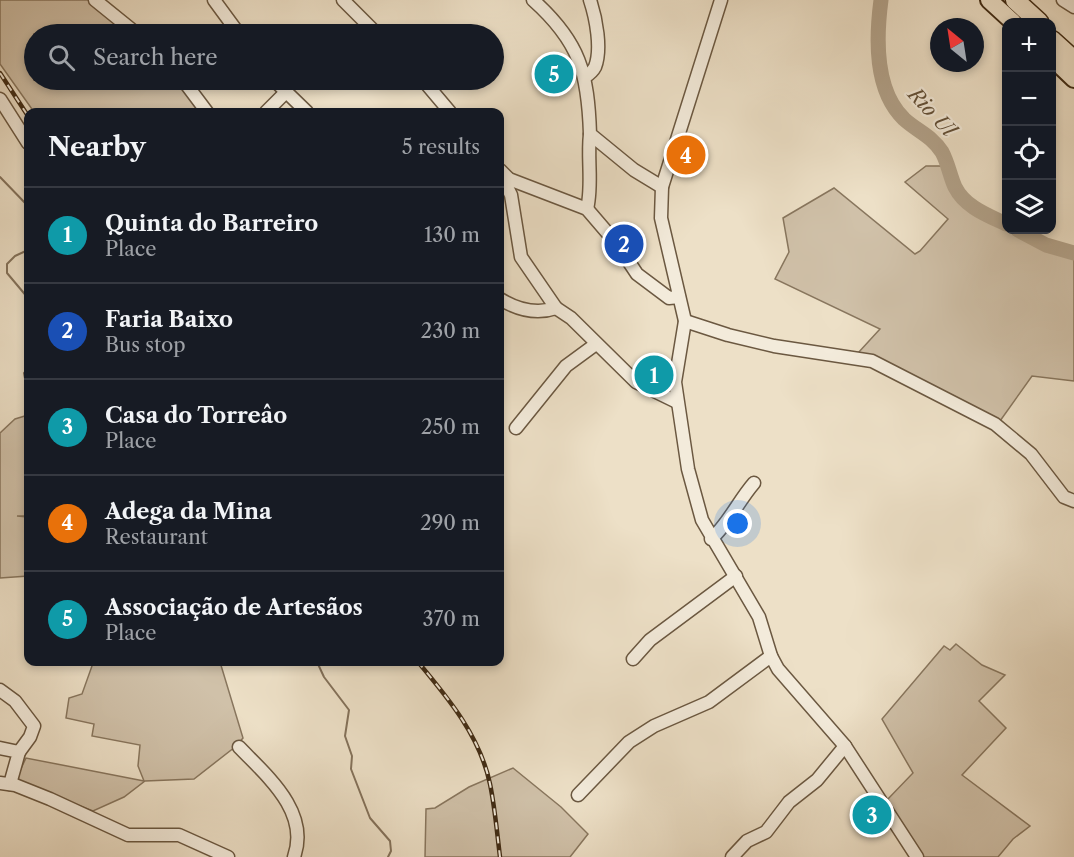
<!DOCTYPE html>
<meta charset="utf-8">
<style>
body{margin:0;font-family:"Libre Caslon Text",serif;background:#242831;color:#f1f3f6}
.controls{position:absolute;right:18px;top:18px;display:grid;overflow:hidden;border-radius:12px;box-shadow:0 3px 9px #0003}
.controls button{width:54px;height:54px;display:grid;place-items:center;padding:0;border:0;border-bottom:2px solid #363941;background:#171b24;color:#f1f3f6;font:30px sans-serif}
.compass{position:absolute;left:930px;top:18px;width:54px;height:54px;border-radius:50%;background:#171b24;box-shadow:0 3px 9px #0003;rotate:330deg}
.you{position:absolute;left:738px;top:524px;width:21px;height:21px;margin:-15px;border:4px solid #fff;border-radius:50%;background:#1a73e8;box-shadow:0 0 0 9px #1a73e833}
.badge{display:grid;place-items:center;width:39px;height:39px;border-radius:50%;background:#7c3aed;color:#fff;font-size:20px;font-weight:700}
.pin{position:absolute;translate:-50% -50%;border:3px solid #fff;box-shadow:0 2px 6px #0006}
.list{margin:0;padding:0;list-style:none}
h2{display:flex;justify-content:space-between;align-items:center;height:78px;margin:0;padding:0 24px;font-size:26px}
h2 small{font-size:20px;font-weight:400;color:#9ea1a6}
.list li{display:grid;grid-template-columns:39px 1fr auto;gap:18px;align-items:center;box-sizing:border-box;height:96px;padding:0 24px;border-top:2px solid #363941}
.list b{display:block;font-size:22px;white-space:nowrap}
.list p{margin:0;font-size:20px;white-space:nowrap;color:#9ea1a6}
.list em{font-size:20px;font-style:normal;color:#9ea1a6}
.icon{flex:none;width:33px;height:33px;fill:none;stroke:currentColor;stroke-width:2;stroke-linecap:round;stroke-linejoin:round}
.map{position:relative;flex:none;width:1074px;height:857px;overflow:hidden}
.search{position:absolute;background:#171b24;box-shadow:0 3px 9px #0003;left:24px;top:24px;width:480px;height:66px;display:flex;align-items:center;gap:15px;box-sizing:border-box;padding:0 21px;border-radius:33px;color:#9ea1a6;font-size:22px}
.panel{position:absolute;background:#171b24;box-shadow:0 3px 9px #0003;left:24px;top:108px;width:480px;height:558px;border-radius:12px}
.map>svg:first-child{display:block}
.green{fill:#d0c1a9;stroke:#88765e;stroke-width:1.5}
.lines{fill:none;stroke-linecap:round;stroke-linejoin:round}
.stream{stroke:#84725b;stroke-width:2}
.river{stroke:#b2a28a;stroke-width:15}
.minor-casing{stroke:#6b5841;stroke-width:15}
.major-casing{stroke:#402b14;stroke-width:20}
.highway-casing{stroke:#402b14;stroke-width:21}
.minor{stroke:#f3ebdb;stroke-width:12}
.major{stroke:#ede0c7;stroke-width:16}
.highway{stroke:#ede0c7;stroke-width:18}
.rail-casing{stroke:#402b14;stroke-width:4.5}
.rail{stroke:#f3ebdb;stroke-width:2;stroke-dasharray:7;stroke-linecap:butt}
.labels{text-anchor:middle;stroke-width:4.5;stroke-linejoin:round;paint-order:stroke}
.water-label{font-size:20px;font-style:italic;fill:#624f37;stroke:#f3ebdb}
</style>
<div class="map">
<svg width="1074" height="857" viewBox="0 0 1074 857">
<rect width="100%" height="100%" fill="#ede0c7"/>
<filter id="stains"><feTurbulence type="fractalNoise" baseFrequency=".00333" numOctaves="4"/><feColorMatrix values="0 0 0 0 .2 0 0 0 0 .09 0 0 0 0 .02 0 0 0 .5 -.17"/></filter>
<radialGradient id="worn" r=".72"><stop offset=".6" stop-color="#630" stop-opacity="0"/><stop offset="1" stop-color="#630" stop-opacity=".3"/></radialGradient>
<g class="green">
<polygon points="0,0 89,0 132,34 34,34 34,80 179,80 201,110 179,112 34,112 0,64"/>
<path d="M926 166H945C948 177 951 192 959 200 978 221 1046 249 1074 256V381L1032 376 1000 421 858 353 880 329 775 279 789 252 783 218 834 188 915 254 920 251 948 219 905 182Z"/>
<polygon points="28,415 28,516 17,516 28,517 28,576 0,578 0,433 15,419"/>
<polygon points="956,644 982,665 1005,675 979,701 1006,728 962,775 1030,826 1013,839 998,857 923,857 886,801 913,773 882,719 944,646 950,650"/>
<polygon points="89,662 220,662 243,738 235,747 194,779 145,781 124,797 93,811 15,781 26,758 144,781 138,766 140,745 92,736 94,724 66,718 69,698 82,694 92,666"/>
<polygon points="513,768 561,807 588,834 570,857 425,857 426,809 435,808 469,787"/>
</g>
<g class="lines">
<g class="stream">
<polyline points="0,177 28,206"/>
<polyline points="28,250 15,256 7,264 7,273 28,298"/>
<polyline points="28,369 24,373 28,394"/>
<polyline points="317,662 324,677 349,710 345,736 352,756 351,769 370,818 390,841 391,851 388,857"/>
</g>
<g class="river">
<path d="M881 0C876 38 874 90 904 119 917 131 932 136 942 152 948 163 950 176 955 187 965 207 987 215 1006 224"/>
<polyline points="1018,230 1046,245 1074,253"/>
</g>
<g class="minor-casing">
<g id="minor">
<polyline points="95,0 137,34"/>
<polyline points="214,0 239,34"/>
<polyline points="343,0 377,34"/>
<path d="M533 0C580 42 588 73 590 134L634 170 662 187"/>
<polyline points="721,0 662,187 661,218 685,321 675,382 688,469 702,520 759,617 771,656 778,669 845,746 917,857"/>
<polyline points="1063,0 1074,7"/>
<path d="M585 77C588 75 593 71 595 67 602 49 596 18 590 0"/>
<polyline points="183,80 207,112"/>
<polyline points="274,80 307,112"/>
<polyline points="423,80 450,112"/>
<polyline points="0,99 28,143"/>
<polyline points="266,112 285,93"/>
<polyline points="500,170 509,179 587,209 617,244 637,274 669,298 679,297"/>
<polyline points="509,179 507,187 511,195 521,257 556,308"/>
<path d="M587 209C593 184 587 160 590 134"/>
<path d="M500 299C518 310 536 315 556 308L571 318 636 382 677 402"/>
<polyline points="685,321 728,335 774,346 872,361 995,424 1031,454 1064,497 1074,501"/>
<polyline points="516,428 566,366 596,344"/>
<path d="M711 539C727 526 739 500 754 483"/>
<polyline points="633,659 650,640 736,576"/>
<polyline points="0,690 15,701 34,726 30,737 19,752"/>
<path d="M239 747C268 777 310 812 294 857"/>
<polyline points="0,748 19,752 10,784"/>
<polyline points="0,783 15,785 50,799 128,835 179,835 228,857"/>
<polyline points="578,795 629,742 654,726 709,702 771,656"/>
<polyline points="732,857 747,841 766,832 789,802 817,780 845,746"/>
</g>
</g>
<g class="major-casing">
<g id="major">
<polyline points="989,0 1013,22"/>
<polyline points="1052,58 1074,79"/>
</g>
</g>
<g class="highway-casing">
<g id="highway">
<polyline points="1015,0 1039,22"/>
<polyline points="1052,40 1074,60"/>
</g>
</g>
<use href="#minor" class="minor"/>
<use href="#major" class="major"/>
<use href="#highway" class="highway"/>
<g class="rail-casing">
<g id="rail">
<polyline points="0,73 28,116"/>
<path d="M418 662C448 698 480 736 490 784 495 808 497 833 500 857"/>
</g>
</g>
<use href="#rail" class="rail"/>
</g>
<g class="labels">
<g class="water-label">
<text transform="translate(932 112) rotate(47)" y="7">Rio Ul</text>
</g>
</g>
<rect width="100%" height="100%" filter="url(#stains)"/>
<rect width="100%" height="100%" fill="url(#worn)"/>
</svg>
<div class="controls">
<button>+</button>
<button>−</button>
<button><svg class="icon" aria-label="locate" viewBox="0 0 24 24"><circle cx="12" cy="12" r="6"/><path d="M12 2v4M12 18v4M2 12h4M18 12h4"/></svg></button>
<button><svg class="icon" aria-label="layers" viewBox="0 0 24 24"><path d="M12 4l9 5-9 5-9-5zM3 14l9 5 9-5"/></svg></button>
</div>
<svg class="compass" viewBox="-18 -18 36 36"><path d="M0-13l5 13h-10z" fill="#e53935"/><path d="M0 13l5-13h-10z" fill="#9ea1a6"/></svg>
<div class="you"></div>
<div class="pin badge" style="left:654px;top:375px;background:#0f9aa8">1</div>
<div class="pin badge" style="left:624px;top:244px;background:#1a4fb4">2</div>
<div class="pin badge" style="left:872px;top:815px;background:#0f9aa8">3</div>
<div class="pin badge" style="left:686px;top:155px;background:#e8710a">4</div>
<div class="pin badge" style="left:554px;top:74px;background:#0f9aa8">5</div>
<div class="search"><svg class="icon" aria-label="search" viewBox="0 0 24 24"><circle cx="10" cy="10" r="6"/><path d="M15 15l6 6"/></svg>Search here</div>
<section class="panel">
<h2>Nearby<small>5 results</small></h2>
<ul class="list">
<li><span class="badge" style="background:#0f9aa8">1</span><div><b>Quinta do Barreiro</b><p>Place</p></div><em>130 m</em></li>
<li><span class="badge" style="background:#1a4fb4">2</span><div><b>Faria Baixo</b><p>Bus stop</p></div><em>230 m</em></li>
<li><span class="badge" style="background:#0f9aa8">3</span><div><b>Casa do Torreâo</b><p>Place</p></div><em>250 m</em></li>
<li><span class="badge" style="background:#e8710a">4</span><div><b>Adega da Mina</b><p>Restaurant</p></div><em>290 m</em></li>
<li><span class="badge" style="background:#0f9aa8">5</span><div><b>Associação de Artesãos</b><p>Place</p></div><em>370 m</em></li>
</ul>
</section>
</div>
